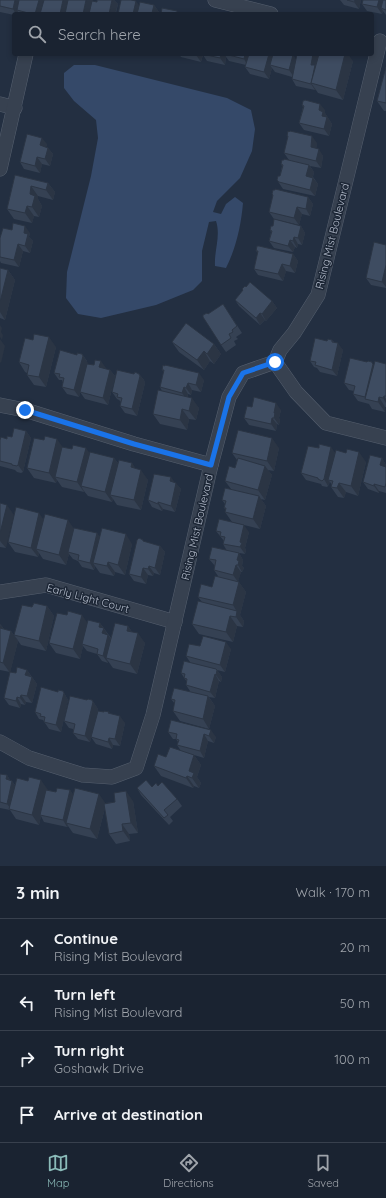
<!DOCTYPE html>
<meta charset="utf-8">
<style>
body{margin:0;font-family:Quicksand,sans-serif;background:#232b39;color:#f1f3f6}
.stop{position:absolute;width:12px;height:12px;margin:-9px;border:3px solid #1a73e8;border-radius:50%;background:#fff}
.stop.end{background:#1a73e8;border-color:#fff;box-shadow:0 1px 4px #0008}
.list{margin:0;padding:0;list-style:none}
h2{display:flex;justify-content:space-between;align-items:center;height:52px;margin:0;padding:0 16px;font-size:17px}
h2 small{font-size:13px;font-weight:400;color:#9fa4ab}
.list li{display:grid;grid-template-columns:26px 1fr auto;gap:12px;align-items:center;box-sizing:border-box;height:56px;padding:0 16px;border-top:1px solid #38404d}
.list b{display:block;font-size:15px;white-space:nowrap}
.list p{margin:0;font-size:13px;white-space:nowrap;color:#9fa4ab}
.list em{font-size:13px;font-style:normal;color:#9fa4ab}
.icon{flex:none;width:22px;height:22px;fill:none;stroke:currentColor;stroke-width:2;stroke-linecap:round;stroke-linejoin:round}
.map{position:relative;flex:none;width:386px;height:866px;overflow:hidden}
.search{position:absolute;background:#1a2331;box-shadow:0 2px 6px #0003;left:12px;right:12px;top:12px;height:44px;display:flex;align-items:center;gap:10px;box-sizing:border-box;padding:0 14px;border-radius:4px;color:#9fa4ab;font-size:15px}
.sheet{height:276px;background:#1a2331}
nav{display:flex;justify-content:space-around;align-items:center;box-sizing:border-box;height:56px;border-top:1px solid #38404d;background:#1a2331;font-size:11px;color:#9fa4ab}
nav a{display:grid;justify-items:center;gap:2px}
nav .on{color:#8bbbb9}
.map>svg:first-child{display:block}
.water{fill:#354969}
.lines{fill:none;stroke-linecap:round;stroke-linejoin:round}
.minor-casing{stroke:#555f6e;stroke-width:15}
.minor{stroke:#374150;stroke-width:14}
.wall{fill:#354153}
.shaded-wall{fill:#2b3544}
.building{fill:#3e4c61;stroke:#2b3544}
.route{stroke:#1a73e8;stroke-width:5}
.labels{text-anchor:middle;stroke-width:3;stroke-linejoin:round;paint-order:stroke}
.street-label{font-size:11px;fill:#b4bccb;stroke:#1c2635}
</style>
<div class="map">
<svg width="386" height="866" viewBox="0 0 386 866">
<rect width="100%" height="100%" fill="#232f41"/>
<path class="water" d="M74 65H95L227 98 251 110 255 129 252 151 240 178 217 201 213 212 221 214 226 204 235 197 243 203C241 226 236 248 226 268L215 266C214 250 221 236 216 221L209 222 202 251V281L193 290 156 305 101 318 78 314 66 298 67 272 91 176 98 138 96 120 74 101 64 88V73Z"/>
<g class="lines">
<g class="minor-casing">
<g id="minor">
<polyline points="215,0 271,14"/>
<polyline points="0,104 15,108"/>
<polyline points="0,169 26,54"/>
<polyline points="275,362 296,392 326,423 386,438"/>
<polyline points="0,405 25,410 134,444 211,465"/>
<polyline points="0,592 46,585 175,622"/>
<polyline points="0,742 29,758 83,775 112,777 136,768 153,715 211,465 229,397 243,373 275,362 280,350 294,333 318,295 380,41"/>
</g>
</g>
<use href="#minor" class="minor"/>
</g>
<g class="wall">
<polygon points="0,0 93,1 97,2 97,0 114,0 118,4 116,13 118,14 139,6 154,5 159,12 159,14 20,14 18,12 18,14 14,14 14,15 0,12"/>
<polygon points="340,0 361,0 359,9 344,5"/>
<polygon points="386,0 386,15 383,11 382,14 367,11 362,4"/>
<polygon points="179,54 295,54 294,57 296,60 353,61 343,100 318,93 316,90 315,90 296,86 292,79 292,77 275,72 272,68 269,79 250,74 245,67 246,65 229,61 226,57 225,65 207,61 203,55 201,62 181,57"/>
<polygon points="386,67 386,111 384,111 377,101"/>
<polygon points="302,105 325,110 325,113 332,124 329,136 304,130 299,123 303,107"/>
<polygon points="287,136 317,143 316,149 323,156 321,168 310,166 314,172 313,177 318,184 315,196 283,189 277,180 280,176 282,166 281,164 284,160 289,160 284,153 288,138"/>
<polygon points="47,144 46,147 48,148 53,154 50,166 42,164 40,173 24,169 20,162"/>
<polygon points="15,175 48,183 55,192 53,200 38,196 38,199 42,206 39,217 34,216 32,223 14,219 7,209"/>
<polygon points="275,190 308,197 313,204 310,216 302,214 299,225 274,219 269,212 273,196 272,194"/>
<polygon points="273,226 301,226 305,233 302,245 298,244 297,248 295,247 293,252 274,248 269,241 271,232 270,230"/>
<polygon points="12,230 30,233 29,237 33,241 30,253 23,251 19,267 1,263 0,261 0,238"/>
<polygon points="386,245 386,288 371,285 366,278"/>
<polygon points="256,251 293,254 298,261 295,273 286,271 283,281 258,275 254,269 258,253"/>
<polygon points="0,268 8,270 15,280 5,320 0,318"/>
<polygon points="246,287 272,301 277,308 266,321 265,320 260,325 239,306 235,300"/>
<polygon points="223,304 242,333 236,337 238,339 234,341 236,345 226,352 221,345 208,314"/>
<polygon points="332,340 334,342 343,350 337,376 320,372 317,368 314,367 310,361 327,341"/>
<polygon points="172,342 214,344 221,354 214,364 210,361 204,370 179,352"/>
<polygon points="56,347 46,387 34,385 27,375 27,373 25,372 19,362"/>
<polygon points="82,354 87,361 87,364 110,370 115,376 108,405 85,399 80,392 85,373 79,397 67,394 62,387 63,383 62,380 59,380 54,373 77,355"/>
<polygon points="386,364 386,407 385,407 385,412 372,409 369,404 358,401 353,394 354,391 349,390 344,383 374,365"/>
<polygon points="162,370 204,380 201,392 192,390 191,395 188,394 188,397 199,408 196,420 189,419 187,430 160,424 153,414 162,391 160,387 164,372"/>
<polygon points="134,374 139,374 144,380 145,383 137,416 125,413 120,406 121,402 119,400 117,399 112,392"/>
<polygon points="252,407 281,410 279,418 280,420 279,425 277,424 276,431 249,425 244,418"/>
<polygon points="26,431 31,438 23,472 21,473 17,472 15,470 0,466 0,440 12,437"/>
<polygon points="63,447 90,453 114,458 118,463 132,463 135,469 148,480 141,510 117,505 113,499 112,502 88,496 84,491 84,492 62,487 57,480 56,483 34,478 27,468"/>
<polygon points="279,448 274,471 268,470 272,475 265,500 261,499 266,506 260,529 232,522 225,512 226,510 224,508 225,504 222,500 231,489 225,481 235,468 237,460 232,453"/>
<polygon points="335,452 366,462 358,496 346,492 344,498 338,497 331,487 332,485 330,482 328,486 327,487 322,486 321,484 306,480 301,473"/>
<polygon points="382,458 386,465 386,493 379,491 379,493 368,489 363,482"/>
<polygon points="174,482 181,489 175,512 163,509 162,511 152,507 148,500"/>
<polygon points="0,503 6,548 0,547"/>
<polygon points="44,519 74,528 97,533 99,537 132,544 125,575 115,572 114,576 100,573 95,566 94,570 82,567 78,561 73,559 69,554 66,565 43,559 39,553 38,557 15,552 8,542"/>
<polygon points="216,531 249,532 245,548 246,550 245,554 234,552 239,553 243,560 242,566 244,568 242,572 241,572 238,581 246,592 240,615 244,621 243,627 237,626 233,642 199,634 192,624 202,602 198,597 212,587 218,576 214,570 215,566 209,559 227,551 223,544 224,541"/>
<polygon points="145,542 160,546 165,552 160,575 154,573 153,576 148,575 146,584 134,581 129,574"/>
<polygon points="47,606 54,616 46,651 21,645 14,635 32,607"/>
<polygon points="87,623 100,623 111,638 128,626 132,632 145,643 137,674 113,668 108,661 108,663 102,661 97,654 87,651 83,646 80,659 56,653 49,643"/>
<polygon points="0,624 5,630 11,631 18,641 10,672 16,673 27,670 37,684 32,703 26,702 25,705 21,704 20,708 9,705 4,698 10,672 0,670"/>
<polygon points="200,646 231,649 225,672 217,670 222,677 221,682 219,681 215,698 209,697 215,706 209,729 180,721 173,711 175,704 171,699 190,691 186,685 187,682 181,673 190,662 186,656"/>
<polygon points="63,691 68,700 61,732 49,729 43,720 39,719 35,712 58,692"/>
<polygon points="87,700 92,700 98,709 90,742 78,739 73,733 73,729 69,728 64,721"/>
<polygon points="104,712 109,712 110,714 125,723 120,746 113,745 112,749 96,744 91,737"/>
<polygon points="171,720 216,737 214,743 208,741 204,758 194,755 201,765 197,777 201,783 199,788 194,786 193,788 161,776 154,766 166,757 181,751 177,745 178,742 176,739 173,739 168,732"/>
<polygon points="0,774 7,775 10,780 12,781 15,785 48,790 56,792 70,790 73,795 105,803 133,801 138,833 129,834 130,841 116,844 109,834 105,808 97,839 73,833 68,826 67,827 44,822 41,816 39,825 16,819 10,810 0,808"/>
<polygon points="158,786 177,799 182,806 170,817 173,821 169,825 141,795 137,788"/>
</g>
<g class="shaded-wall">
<polygon points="15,0 21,0 17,10 18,12 18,14 16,14 13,9"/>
<polygon points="39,0 45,0 42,14 35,14"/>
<polygon points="63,0 70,0 66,14 60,14"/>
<polygon points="86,0 93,0 90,14 83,14"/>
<polygon points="112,0 114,0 118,4 115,14 109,14"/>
<polygon points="355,0 361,0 359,9 354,2"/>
<polygon points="379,0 385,0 381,8 383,11 382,14 377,7"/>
<polygon points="136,1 141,8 140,14 133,14"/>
<polygon points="154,5 159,12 159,14 153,14 152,13"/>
<polygon points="196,54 203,54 201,62 196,55"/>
<polygon points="221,54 227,54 225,54 226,57 225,65 220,58"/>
<polygon points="245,54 251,54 248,66 244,59"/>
<polygon points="269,54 276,54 270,65 272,68 269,79 264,72"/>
<polygon points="288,54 295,54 294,57 298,62 294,77 289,70"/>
<polygon points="313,54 320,54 311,83 316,90 315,90 311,84 311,65"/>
<polygon points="345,54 348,54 353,61 343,100 336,90"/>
<polygon points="320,104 325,110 325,113 332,124 329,136 324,129 319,110"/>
<polygon points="312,136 317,143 316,154 311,147"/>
<polygon points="42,138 47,144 45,152 40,145"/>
<polygon points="48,148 53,154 50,166 45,159"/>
<polygon points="319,149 323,156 321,168 316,161"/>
<polygon points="37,157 42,164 40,173 35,166"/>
<polygon points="309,165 314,172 311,183 306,176"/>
<polygon points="313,178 318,184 315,196 310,190"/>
<polygon points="48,183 55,192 53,200 46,190"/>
<polygon points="31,186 38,196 38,199 42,206 39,217 32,207 30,194"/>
<polygon points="308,197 313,204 310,216 306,209"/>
<polygon points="27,206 34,216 32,223 25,213"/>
<polygon points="297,207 302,214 299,225 294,218"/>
<polygon points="25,226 30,233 29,237 33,241 30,253 25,246 24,233"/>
<polygon points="301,226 305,233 302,245 298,238"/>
<polygon points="294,237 298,244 297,248 293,241"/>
<polygon points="290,240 295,247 293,252 288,246"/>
<polygon points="18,244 23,251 19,267 14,260"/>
<polygon points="293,254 298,261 295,273 290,266"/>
<polygon points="282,264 286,271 283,281 278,274"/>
<polygon points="386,265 386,287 382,282"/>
<polygon points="8,270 15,280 5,320 0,312 0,302"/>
<polygon points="272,301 277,308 266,321 262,314"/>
<polygon points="260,313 265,320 260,325 256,318"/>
<polygon points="0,325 2,328 1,332 3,335 2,340 0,337"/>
<polygon points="49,337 56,347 46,387 39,377"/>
<polygon points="0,339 5,346 1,363 0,362"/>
<polygon points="338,343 343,350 337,376 332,370"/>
<polygon points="214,344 221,354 214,364 207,354"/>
<polygon points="204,351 210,361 204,370 197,360"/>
<polygon points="82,354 88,363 79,397 74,390"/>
<polygon points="101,361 106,368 104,374 99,367"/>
<polygon points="372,362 377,369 366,399 365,397"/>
<polygon points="110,370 115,376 108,405 103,398"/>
<polygon points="199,373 204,380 201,392 196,385"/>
<polygon points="139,374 144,380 145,383 137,416 132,409"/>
<polygon points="188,383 192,390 191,395 186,388"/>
<polygon points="184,387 188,394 187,400 182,393"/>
<polygon points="384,396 386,399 386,403 383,398"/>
<polygon points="379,397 385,407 385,412 378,402"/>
<polygon points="192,398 199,408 196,420 189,411"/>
<polygon points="276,403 281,410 279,418 280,420 279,425 274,418 274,413"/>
<polygon points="182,409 189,419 187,430 180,420"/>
<polygon points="272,418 277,424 276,431 271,424"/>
<polygon points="26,431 31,438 23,472 18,465"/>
<polygon points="272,438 279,448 274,471 267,461"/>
<polygon points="57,439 64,449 55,477 57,480 56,483 49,473"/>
<polygon points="331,447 336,454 328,480 330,482 328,486 324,479"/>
<polygon points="86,448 93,458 81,486 84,491 84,492 77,482"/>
<polygon points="359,452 366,462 358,496 351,486"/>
<polygon points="114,458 121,467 110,495 113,499 112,502 105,492"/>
<polygon points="382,458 386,465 386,467 380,465"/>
<polygon points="132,463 139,473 131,467"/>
<polygon points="265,466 272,475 265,500 258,490"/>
<polygon points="141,470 148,480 141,510 134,500"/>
<polygon points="171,477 176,484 170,481"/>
<polygon points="176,483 181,489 175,512 171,506"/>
<polygon points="339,483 346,492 344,498 337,488"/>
<polygon points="374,484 379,491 379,493 374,486"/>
<polygon points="259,496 266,506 260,529 253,519"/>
<polygon points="158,502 163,509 162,511 158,504"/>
<polygon points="7,505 14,515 6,548 0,541 0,533"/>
<polygon points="39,513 46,523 36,549 39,553 38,557 31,548"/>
<polygon points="68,520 75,530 68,552 69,554 66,565 59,555"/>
<polygon points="244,525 249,532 245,548 246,550 245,554 240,547 240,542"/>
<polygon points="97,533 102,540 93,563 95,566 94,570 90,563"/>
<polygon points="126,534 132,544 125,575 118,565"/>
<polygon points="160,546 165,552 160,575 155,568"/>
<polygon points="239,553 243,560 242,566 244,568 242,572 238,565 237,560"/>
<polygon points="108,562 115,572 114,576 107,566"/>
<polygon points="236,565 241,572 238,582 233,575"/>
<polygon points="149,566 154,573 153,576 148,569"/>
<polygon points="143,568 148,575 146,584 141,577"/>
<polygon points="239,582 246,592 240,615 244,621 243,627 236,617 237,612 233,605"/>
<polygon points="47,606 54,616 46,651 39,641"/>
<polygon points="82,615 89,625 82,644 83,646 80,659 73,649"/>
<polygon points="230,616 237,626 233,642 226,632"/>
<polygon points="100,623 113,642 106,658 108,661 108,663 103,656 99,627"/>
<polygon points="1,625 8,635 0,628"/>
<polygon points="128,626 135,636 127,631"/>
<polygon points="11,631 18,641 10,673 3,663"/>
<polygon points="138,633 145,643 137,674 130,664"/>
<polygon points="226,642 231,649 225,672 220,665"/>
<polygon points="27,670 31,676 25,675"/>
<polygon points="217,670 222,677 221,682 216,675"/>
<polygon points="215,674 219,681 215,698 210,692"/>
<polygon points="32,677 37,684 32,703 27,696"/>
<polygon points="63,691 68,700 61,732 56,725"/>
<polygon points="21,695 26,702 25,705 20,698"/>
<polygon points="208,696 215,706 209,729 203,719"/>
<polygon points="17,697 21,704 20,708 16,701"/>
<polygon points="92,700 98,709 90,742 85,736"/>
<polygon points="120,716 125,723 120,746 115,739"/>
<polygon points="211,730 216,737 214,743 209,736"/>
<polygon points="204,734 208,741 204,758 200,751"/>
<polygon points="109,738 113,745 112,749 108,742"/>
<polygon points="194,755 201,765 197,777 201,783 199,788 192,778 189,771"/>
<polygon points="7,775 11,782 6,779"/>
<polygon points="187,776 194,786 193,788 186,778"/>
<polygon points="41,780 48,790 41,815 40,815 41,816 39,825 32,815"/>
<polygon points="12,781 17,788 11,809 7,804"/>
<polygon points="70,790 75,797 66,823 68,825 67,827 63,820"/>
<polygon points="126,791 133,801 138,833 131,823"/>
<polygon points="99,794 106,804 97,839 90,829"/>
<polygon points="122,824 129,834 130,841 123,831"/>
</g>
<g class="building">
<polygon points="0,0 15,0 13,9 0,6"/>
<polygon points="19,0 39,0 35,14 32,14 17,10"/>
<polygon points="44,0 63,0 60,14 40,14"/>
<polygon points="68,0 86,0 83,14 65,14"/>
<polygon points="97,0 112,0 109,14 89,14 92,1 97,2"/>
<polygon points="121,0 131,0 136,1 133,14 113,14 113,12 118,14"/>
<polygon points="347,0 355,0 354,2"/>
<polygon points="363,0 379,0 377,7 362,4"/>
<polygon points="383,0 386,0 386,10 381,8"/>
<polygon points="140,2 154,5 152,13 157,14 137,14"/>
<polygon points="162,8 177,11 177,14 161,14"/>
<polygon points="202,54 221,54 220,58"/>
<polygon points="225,54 245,54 244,59"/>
<polygon points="249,54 269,54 264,72 245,67"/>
<polygon points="273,54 288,54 293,55 289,70 270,65"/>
<polygon points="297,54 313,54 311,65 315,65 311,84 292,79"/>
<polygon points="319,54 345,54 336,90 311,83"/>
<polygon points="386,67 386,103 377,101"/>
<polygon points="305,100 320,104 319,110 323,112 322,116 327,117 324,129 299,123 304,106 302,105 303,101"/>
<polygon points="288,131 289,132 290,131 312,136 311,147 319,149 316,161 284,153 288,136 287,136"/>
<polygon points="27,134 42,138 40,145 48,148 45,159 37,157 35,166 20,162"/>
<polygon points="284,159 309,165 306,176 313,178 310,190 279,182 277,180 278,176 280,176 283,165 281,164 282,160 284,160"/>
<polygon points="15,175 48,183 46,190 31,186 30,194 35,196 32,207 27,206 25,213 7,209"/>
<polygon points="275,189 308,197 306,209 297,207 294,218 269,212 273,195 272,194 273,190 275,190"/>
<polygon points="274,219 301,226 298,238 294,237 293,241 290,240 288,246 269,241 272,231 270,230 271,226 273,226"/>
<polygon points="13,223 25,226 24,233 28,234 25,246 18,244 14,260 0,257 0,238 3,228 12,230"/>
<polygon points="374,242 386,245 386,265 382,282 366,278"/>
<polygon points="257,246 259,246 293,254 290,266 282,264 278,274 254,269 258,251 256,251"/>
<polygon points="0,268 8,270 0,302"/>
<polygon points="250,282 272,301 262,314 260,313 256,318 235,300 243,290 242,289 245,286 246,287"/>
<polygon points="223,304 237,326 232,330 233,332 229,334 231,338 221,345 203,317 203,315 207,313 208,314"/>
<polygon points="186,323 214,344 207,354 204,351 197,360 172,342"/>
<polygon points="34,334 49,337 39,377 27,375 29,365 19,362 25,338 33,340"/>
<polygon points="315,338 327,341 328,339 332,340 332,342 338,343 332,370 315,365 316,362 310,361"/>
<polygon points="60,350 77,355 77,353 82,354 83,356 74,390 62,387 64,378 59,377 60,374 54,373"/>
<polygon points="350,358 367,362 368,361 372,362 372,363 373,364 365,397 353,394 355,386 344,383"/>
<polygon points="95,360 101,361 99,367 110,370 103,398 80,392 87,364 94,365"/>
<polygon points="375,361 386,364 386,396 384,396 383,398 379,397 378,402 365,399"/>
<polygon points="163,365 165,366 165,365 199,373 196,385 188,383 186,388 184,387 182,393 160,387 164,370 162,370"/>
<polygon points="117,370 134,374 135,372 139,374 140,376 132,409 120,406 122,398 117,397 118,394 112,392"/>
<polygon points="158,390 192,398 189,411 182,409 180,420 153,414"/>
<polygon points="254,397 276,403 274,413 275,413 274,418 272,418 271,424 244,418 247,406 252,407"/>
<polygon points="14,428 26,431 18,465 17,466 12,465 12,464 0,461 0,440 1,437 7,439 7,436 12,437"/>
<polygon points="238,430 272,438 267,461 232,453"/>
<polygon points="45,436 57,439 49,473 27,468 34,438 44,440"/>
<polygon points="319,444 331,447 324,479 322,481 318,479 318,478 301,473 308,446 319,448"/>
<polygon points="73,445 86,448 77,482 55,477 62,447 72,449"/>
<polygon points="347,449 359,452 351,486 339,483 337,488 331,487 333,481 328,480 336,450 346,453"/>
<polygon points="90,452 114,458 105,492 81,486"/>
<polygon points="370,455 382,458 380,465 386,467 386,483 385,487 374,484 374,486 363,482"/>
<polygon points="238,458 265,466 258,490 225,481 229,466 235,468"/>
<polygon points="119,460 132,463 131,467 141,470 134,500 110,495"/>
<polygon points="154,474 171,477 170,481 176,483 171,506 158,502 158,504 148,500"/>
<polygon points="225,488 259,496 253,519 225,512 226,508 224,508 226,501 222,500"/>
<polygon points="0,503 7,505 0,533"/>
<polygon points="16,507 39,513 31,548 8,542"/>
<polygon points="45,514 68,520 59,555 36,549"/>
<polygon points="219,519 244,525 240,542 242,543 240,547 223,544 225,537 220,536 221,532 216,531"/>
<polygon points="74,528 97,533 90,563 78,560 79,555 68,552"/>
<polygon points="102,528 126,534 118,565 108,562 107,566 93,563"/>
<polygon points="139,538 143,540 143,541 160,546 155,568 149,566 148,569 143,568 141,577 129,574 137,540"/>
<polygon points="212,547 239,553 237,560 239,561 238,565 236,565 233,575 214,570 216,560 209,559"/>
<polygon points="215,576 239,582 233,605 198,597 201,584 212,587"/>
<polygon points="198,601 237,611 236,617 230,616 226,632 192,624"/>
<polygon points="34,603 47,606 39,641 14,635 22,605 32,607"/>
<polygon points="68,611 82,615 73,649 49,643 57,613 67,615"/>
<polygon points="88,620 100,623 99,627 104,628 102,633 108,635 103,656 97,654 98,649 82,644"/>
<polygon points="115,623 128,626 127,631 138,633 130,664 106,658"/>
<polygon points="0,624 1,625 0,628 11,631 3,663 0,662"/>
<polygon points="203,636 226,642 220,665 186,656 189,644 200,646"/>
<polygon points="184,661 216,669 217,670 216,675 215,674 210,692 186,685 187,679 184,678 185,674 181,673"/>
<polygon points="17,667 27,670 25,675 32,677 27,696 21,695 20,698 17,697 16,701 4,698 10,672 16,673"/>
<polygon points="41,687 58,692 58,690 63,691 64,693 56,725 44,722 45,717 40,716 41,714 35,712"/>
<polygon points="174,688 208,696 203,719 173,711 175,700 171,699"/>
<polygon points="70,696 87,700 88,699 92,700 93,702 85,736 73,733 75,724 64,721"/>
<polygon points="98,711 104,712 104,711 109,712 108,713 120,716 115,739 109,738 108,742 91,737"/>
<polygon points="171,720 211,730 209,736 204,734 200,751 177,745 179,740 176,739 177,734 168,732"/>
<polygon points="170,747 194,755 189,771 194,773 192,778 187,776 186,778 154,766 158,754 166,757"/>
<polygon points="0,774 7,775 6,779 12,781 7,804 0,802"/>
<polygon points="29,777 41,780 32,815 9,809 17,778 28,781"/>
<polygon points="146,780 152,787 156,783 158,786 162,782 177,799 164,810 168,815 164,818 137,788"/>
<polygon points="57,788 70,790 63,820 40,815 46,790 56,792"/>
<polygon points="75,788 99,794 90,829 66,823"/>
<polygon points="126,791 131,823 122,824 123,831 109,834 104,804 115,802 114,793"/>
</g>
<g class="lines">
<polyline class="route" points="25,410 134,444 211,465 229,397 243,373 275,362"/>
</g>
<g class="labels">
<g class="street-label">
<text transform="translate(332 236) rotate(-76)" y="4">Rising Mist Boulevard</text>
<text transform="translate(197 527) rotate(-77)" y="4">Rising Mist Boulevard</text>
<text transform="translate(88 598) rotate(15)" y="4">Early Light Court</text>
</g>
</g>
</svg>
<div class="stop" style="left:275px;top:362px"></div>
<div class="stop end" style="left:25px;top:410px"></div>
<div class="search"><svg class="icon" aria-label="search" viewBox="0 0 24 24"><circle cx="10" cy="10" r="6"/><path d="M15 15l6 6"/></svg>Search here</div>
</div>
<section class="sheet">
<h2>3 min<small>Walk · 170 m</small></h2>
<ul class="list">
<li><svg class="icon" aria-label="ahead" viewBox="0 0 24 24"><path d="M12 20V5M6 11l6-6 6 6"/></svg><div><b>Continue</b><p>Rising Mist Boulevard</p></div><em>20 m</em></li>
<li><svg class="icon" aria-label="left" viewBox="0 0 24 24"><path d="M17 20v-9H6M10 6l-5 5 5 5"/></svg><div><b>Turn left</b><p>Rising Mist Boulevard</p></div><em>50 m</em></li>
<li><svg class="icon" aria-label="right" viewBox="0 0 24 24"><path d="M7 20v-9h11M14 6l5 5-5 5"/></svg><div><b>Turn right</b><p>Goshawk Drive</p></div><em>100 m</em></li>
<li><svg class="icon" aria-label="arrive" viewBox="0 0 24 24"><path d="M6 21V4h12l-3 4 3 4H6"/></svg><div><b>Arrive at destination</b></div></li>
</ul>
</section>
<nav>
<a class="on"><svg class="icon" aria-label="map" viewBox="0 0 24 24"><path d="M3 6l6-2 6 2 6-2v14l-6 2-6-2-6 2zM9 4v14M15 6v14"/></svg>Map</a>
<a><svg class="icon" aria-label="directions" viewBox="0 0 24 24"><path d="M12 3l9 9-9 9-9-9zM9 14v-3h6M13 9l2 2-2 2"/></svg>Directions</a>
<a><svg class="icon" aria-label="saved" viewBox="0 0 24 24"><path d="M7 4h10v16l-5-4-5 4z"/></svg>Saved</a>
</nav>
